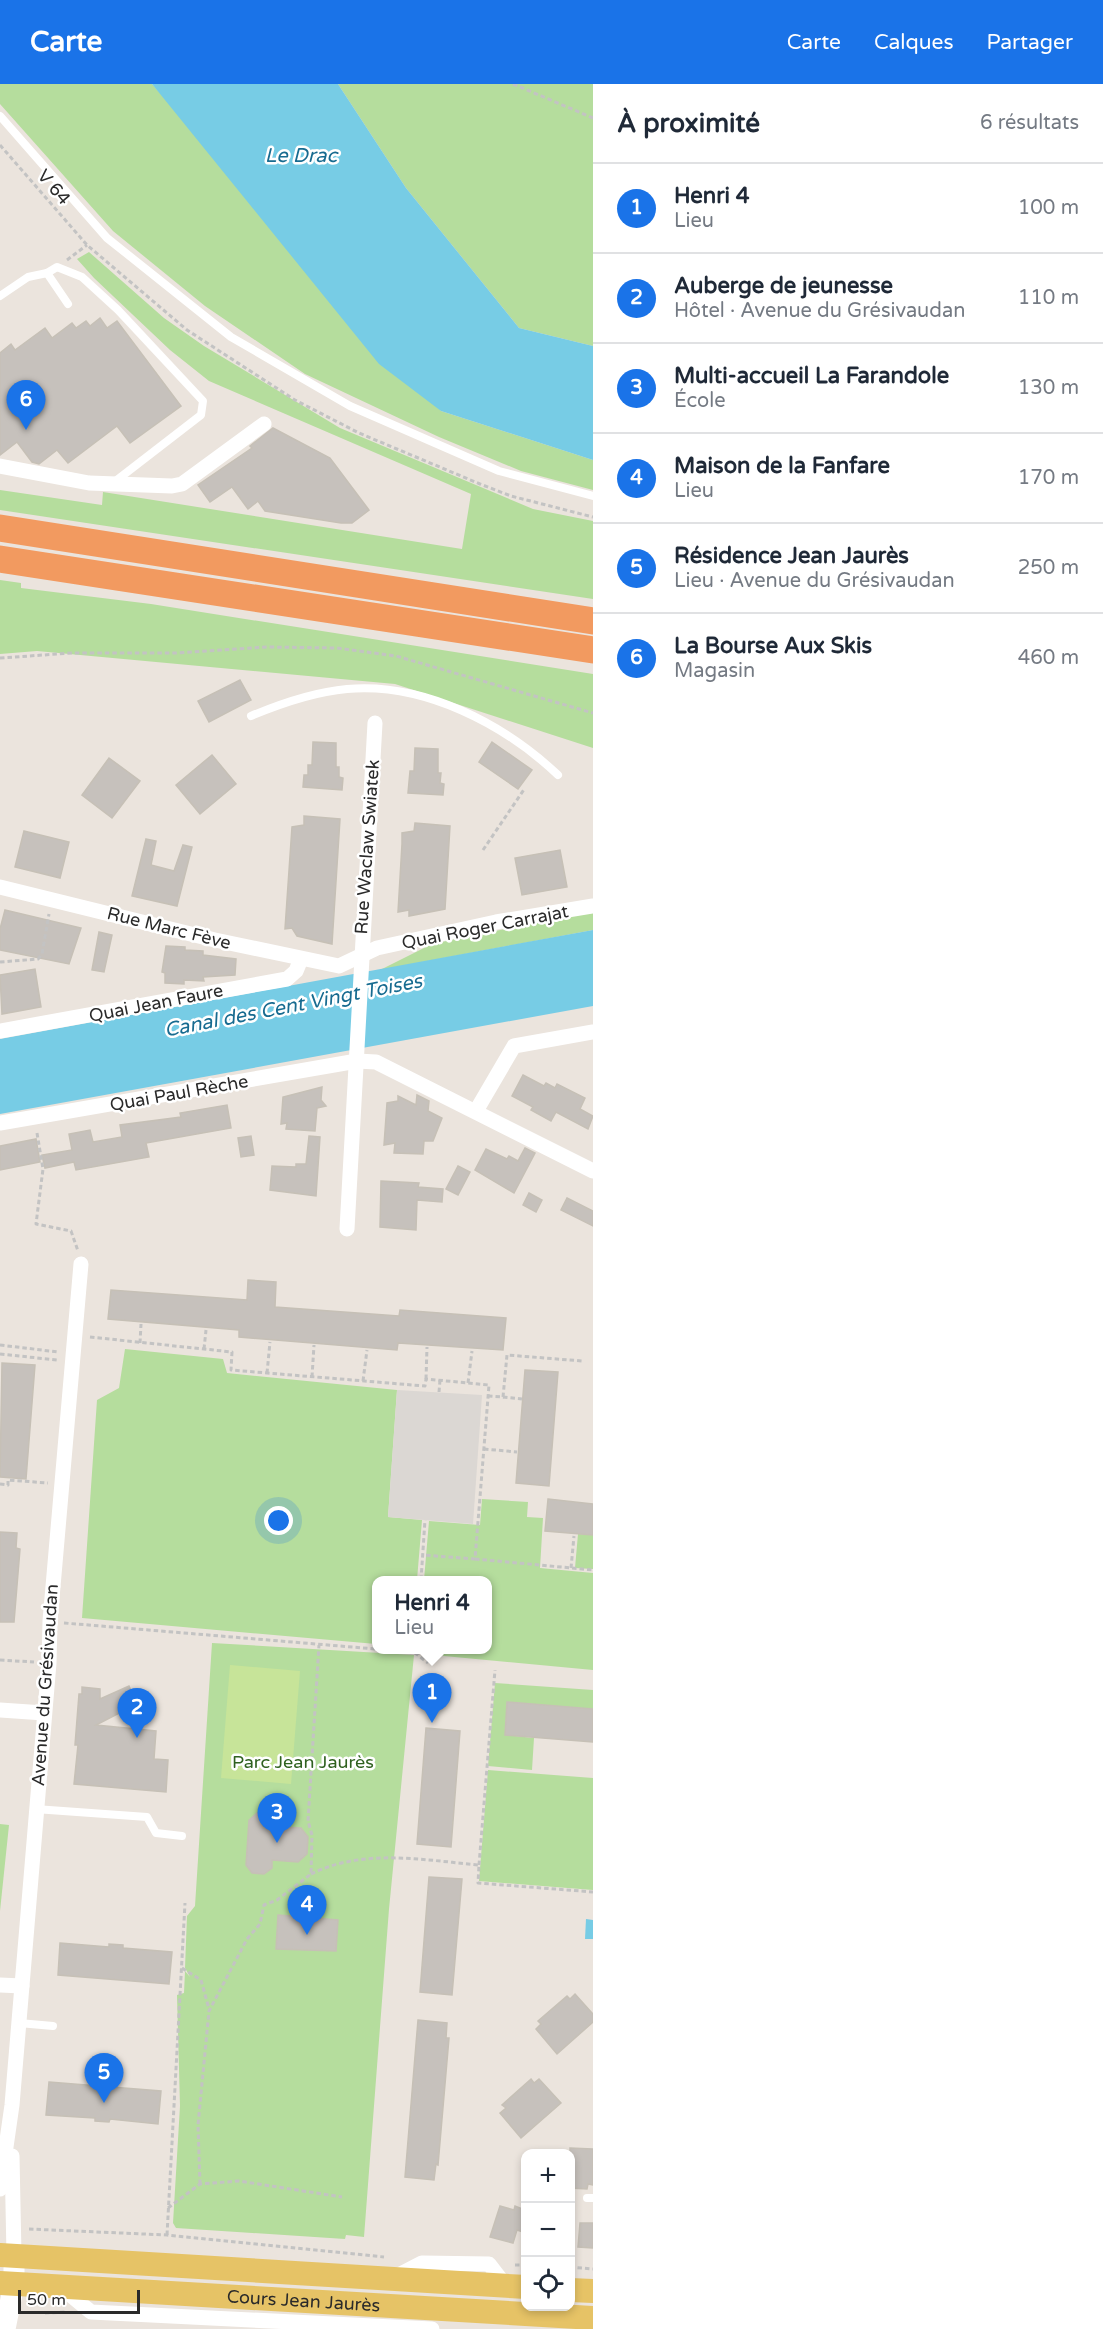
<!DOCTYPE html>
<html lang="fr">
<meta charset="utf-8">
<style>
body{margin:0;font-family:"Varela Round",sans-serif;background:#f6f6f7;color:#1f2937}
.controls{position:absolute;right:18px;bottom:18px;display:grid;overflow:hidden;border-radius:12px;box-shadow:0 3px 9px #0003}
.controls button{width:54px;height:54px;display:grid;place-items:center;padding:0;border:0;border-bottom:2px solid #e0e1e3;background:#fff;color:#1f2937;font:30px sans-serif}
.scale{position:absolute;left:18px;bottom:15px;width:122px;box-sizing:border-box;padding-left:6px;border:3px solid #2a2a2a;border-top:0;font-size:16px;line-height:21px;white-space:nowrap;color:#2a2a2a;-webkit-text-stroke:4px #fff;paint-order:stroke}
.you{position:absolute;left:279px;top:1437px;width:21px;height:21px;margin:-15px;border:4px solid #fff;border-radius:50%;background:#1a73e8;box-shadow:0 0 0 9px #1a73e833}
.badge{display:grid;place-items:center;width:39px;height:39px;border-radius:50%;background:#1a73e8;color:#fff;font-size:20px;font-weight:700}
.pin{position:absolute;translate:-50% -50px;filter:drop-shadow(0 2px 3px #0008)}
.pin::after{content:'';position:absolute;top:32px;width:21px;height:18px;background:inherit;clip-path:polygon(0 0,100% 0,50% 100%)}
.popup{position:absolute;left:372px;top:1492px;width:120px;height:78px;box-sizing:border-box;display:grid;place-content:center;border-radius:12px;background:#fff;filter:drop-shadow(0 2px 4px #0005);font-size:20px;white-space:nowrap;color:#747a83}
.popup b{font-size:22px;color:#1f2937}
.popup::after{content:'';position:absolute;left:50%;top:100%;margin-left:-12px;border:12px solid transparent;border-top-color:#fff}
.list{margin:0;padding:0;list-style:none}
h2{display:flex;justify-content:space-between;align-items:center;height:78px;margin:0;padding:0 24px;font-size:26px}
h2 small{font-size:20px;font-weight:400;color:#747a83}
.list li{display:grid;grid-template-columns:39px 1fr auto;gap:18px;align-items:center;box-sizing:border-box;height:90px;padding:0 24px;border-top:2px solid #e0e1e3}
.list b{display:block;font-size:22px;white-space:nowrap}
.list p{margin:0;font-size:20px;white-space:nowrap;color:#747a83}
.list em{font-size:20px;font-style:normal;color:#747a83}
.icon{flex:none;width:33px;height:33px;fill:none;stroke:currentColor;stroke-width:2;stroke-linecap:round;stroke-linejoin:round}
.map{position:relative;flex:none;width:593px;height:2245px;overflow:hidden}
header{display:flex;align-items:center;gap:36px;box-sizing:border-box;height:84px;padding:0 30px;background:#1a73e8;color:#fff}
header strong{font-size:28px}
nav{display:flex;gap:33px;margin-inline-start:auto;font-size:21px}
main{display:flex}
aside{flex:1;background:#fff}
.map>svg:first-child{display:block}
.green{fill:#b5dd9d}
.pitch{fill:#c7e499}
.plaza{fill:#dbd7d3}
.water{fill:#77cce5}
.building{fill:#c6c1bc;stroke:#c6c0b6;stroke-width:1.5}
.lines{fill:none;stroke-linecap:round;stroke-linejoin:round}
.path{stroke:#c3c3c3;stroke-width:3;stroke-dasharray:4.5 3;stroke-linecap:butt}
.service{stroke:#fff;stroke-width:8}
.minor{stroke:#fff;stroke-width:15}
.secondary{stroke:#fff;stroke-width:21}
.primary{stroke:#e6c366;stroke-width:24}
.motorway{stroke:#f29a60;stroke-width:27}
.labels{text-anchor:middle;stroke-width:5;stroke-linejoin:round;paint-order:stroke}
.street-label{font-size:18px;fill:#2a2a2a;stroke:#fff}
.park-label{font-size:18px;fill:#2f611f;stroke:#fff}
.water-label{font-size:20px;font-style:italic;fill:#176b90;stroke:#fff}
</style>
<header>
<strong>Carte</strong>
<nav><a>Carte</a><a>Calques</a><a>Partager</a></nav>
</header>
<main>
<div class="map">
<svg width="593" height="2245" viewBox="0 0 593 2245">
<rect width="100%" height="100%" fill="#ebe4dd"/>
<g class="green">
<polygon points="0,0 152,0 441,327 593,376 593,406 521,387 439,353 305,290 205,222 113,147 0,20"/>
<polygon points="338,0 593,0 593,262 519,244 406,104"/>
<polygon points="89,168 164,234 204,262 340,344 533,425 593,437 593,515 0,426 0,406 102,421 103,408 462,465 471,410 209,297 170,266 94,194 77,175"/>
<polygon points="0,496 21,499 21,504 151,520 593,590 593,664 395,600 37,567 0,570"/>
<polygon points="593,827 593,846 380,886 432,860"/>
<polygon points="125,1265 223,1275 227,1289 397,1306 388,1433 422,1436 417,1496 376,1496 376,1560 82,1534 97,1316 119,1304"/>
<polygon points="482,1415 528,1418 527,1433 543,1434 540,1484 593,1489 593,1586 444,1572 433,1566 488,1566 488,1496 424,1496 429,1437 480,1441"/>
<polygon points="578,1450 593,1451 593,1485 575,1484"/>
<polygon points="212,1559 414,1571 389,1825 364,2153 346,2151 345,2155 176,2144 173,2139 180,2022 177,1911 184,1909 185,1887 190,1893 185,1884 187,1832 195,1822"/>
<polygon points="495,1599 593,1606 593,1625 507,1618 505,1651 534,1654 532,1686 488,1682"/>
<polygon points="488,1686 593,1694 593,1806 479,1797"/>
<polygon points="0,1740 9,1741 0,1827"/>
</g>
<polygon class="pitch" points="230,1581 300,1587 291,1700 221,1694"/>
<polygon class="plaza" points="397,1306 482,1311 473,1440 388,1433"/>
<g class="water">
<polygon points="152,0 338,0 406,104 519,244 593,262 593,376 441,327 379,280"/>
<polygon points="593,846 593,922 0,1030 0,955"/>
<polygon points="586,1835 593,1836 593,1855 585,1855"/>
</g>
<g class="building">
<polygon points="100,234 107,244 117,237 181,322 130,359 117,342 68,379 57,366 39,380 32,378 17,358 0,371 0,269 11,260 15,266 45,244 52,254 72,239 76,244 86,237 90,242"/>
<polygon points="273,344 330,374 369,426 352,439 341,439 265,427 258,417 248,425 232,403 210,418 198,401 252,364 250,362"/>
<polygon points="240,596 251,616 209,638 198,617"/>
<polygon points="313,658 336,659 336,683 339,683 339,693 343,694 342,706 303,703 304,691 308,691 308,681 312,681"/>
<polygon points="492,658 532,686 518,705 479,678"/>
<polygon points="415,664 438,665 438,689 441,689 440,699 444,700 443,711 408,709 410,687 414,687"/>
<polygon points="212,671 236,700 200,730 176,701"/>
<polygon points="109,674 140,697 112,734 82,711"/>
<polygon points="304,732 340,735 332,860 297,852 292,844 285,845 292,743 304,741"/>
<polygon points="415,739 450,742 445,825 409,832 409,826 398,828 402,760 402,749 414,747"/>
<polygon points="24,747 69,758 60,794 15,783"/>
<polygon points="146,755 156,757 151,781 174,787 183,761 192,763 177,822 132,812"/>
<polygon points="560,766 567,803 522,811 515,774"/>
<polygon points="5,826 81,844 69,880 0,866 0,845"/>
<polygon points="99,848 112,851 104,888 92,886"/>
<polygon points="166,862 185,863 185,866 203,867 203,871 236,875 235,891 203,893 204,897 184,896 184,900 165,899 165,889 162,888"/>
<polygon points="35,885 41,923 2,930 0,891"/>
<polygon points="523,991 544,1002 546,999 555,1004 557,1000 585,1014 580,1025 593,1032 588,1045 556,1028 551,1037 531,1026 533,1023 512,1012"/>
<polygon points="322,1003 321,1016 326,1022 317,1024 315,1047 286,1045 287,1039 281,1040 283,1013"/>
<polygon points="417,1011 429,1017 428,1027 442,1034 433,1057 424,1057 423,1070 394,1069 395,1059 384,1061 387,1019 398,1017 398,1012 416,1021"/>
<polygon points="227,1021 231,1044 146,1059 149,1073 76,1086 74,1078 45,1084 42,1071 72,1066 69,1050 90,1046 93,1058 122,1053 120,1041 181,1033 180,1029"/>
<polygon points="251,1052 254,1071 241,1073 238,1054"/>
<polygon points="309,1052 320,1053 316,1112 270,1106 272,1082 296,1083 296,1080 306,1080"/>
<polygon points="36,1055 40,1078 0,1086 0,1062"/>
<polygon points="525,1064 535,1069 514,1109 475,1086 486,1065 507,1075 509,1072 518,1077"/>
<polygon points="458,1082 470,1088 458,1111 446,1105"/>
<polygon points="381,1097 419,1099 418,1103 443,1105 442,1118 417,1116 416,1146 380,1143"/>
<polygon points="529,1109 542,1116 536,1128 523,1121"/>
<polygon points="567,1114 593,1127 593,1142 561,1126"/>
<polygon points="248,1196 276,1198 275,1223 399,1232 400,1226 506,1234 503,1266 398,1259 397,1266 239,1253 239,1246 108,1235 111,1206 247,1216"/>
<polygon points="2,1279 35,1281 26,1395 0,1393"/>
<polygon points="525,1286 558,1288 549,1402 516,1399"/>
<polygon points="548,1415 593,1420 593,1451 545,1447"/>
<polygon points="0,1448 17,1449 16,1464 20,1465 14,1538 0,1538"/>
<polygon points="129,1602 137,1620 96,1641 156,1647 154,1675 168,1676 166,1708 74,1700 78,1661 75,1661 79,1610 82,1610 82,1603 100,1605 100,1615"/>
<polygon points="507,1618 593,1625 593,1658 505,1651"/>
<polygon points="426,1644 460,1647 451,1763 417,1760"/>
<polygon points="257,1729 269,1730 280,1743 301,1744 308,1753 307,1770 298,1778 272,1776 272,1784 264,1790 252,1789 246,1781 249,1736"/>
<polygon points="429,1793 462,1795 452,1911 420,1908"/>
<polygon points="278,1831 338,1836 336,1867 276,1865"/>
<polygon points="60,1859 109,1863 109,1860 123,1861 123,1864 172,1868 169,1900 58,1891"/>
<polygon points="575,1910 593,1930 593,1938 557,1970 536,1945 541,1940 538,1937 567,1912 570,1915"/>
<polygon points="418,1936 447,1939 446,1954 449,1954 438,2081 436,2080 434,2096 405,2093"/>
<polygon points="531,1995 534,1999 539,1995 561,2019 521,2054 500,2029 506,2024 502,2021"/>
<polygon points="49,1998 161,2007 158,2040 110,2035 109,2038 95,2037 95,2034 46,2031"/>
<polygon points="570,2064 593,2065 593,2101 588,2100 587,2105 570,2104"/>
<polygon points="500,2122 514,2126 515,2122 525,2126 523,2148 517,2146 513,2159 490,2153"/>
<polygon points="580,2139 593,2139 593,2164 578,2163"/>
</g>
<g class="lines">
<g class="path">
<polyline points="513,0 593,34"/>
<polyline points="0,61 87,161 187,246 295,316 359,349 480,400 511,412 593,433"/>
<polyline points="67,176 87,161"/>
<polyline points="0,574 72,569 175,569 267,563 337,564 396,572 593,629"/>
<polyline points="483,766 525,704"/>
<polyline points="0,878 38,875 42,870 49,830"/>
<polyline points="37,1049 43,1085 36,1140 71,1147 78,1167"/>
<polyline points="90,1253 232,1268 231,1286 425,1302 426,1295 489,1301 475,1475 423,1471"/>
<polyline points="140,1259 141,1240"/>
<polyline points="0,1261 58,1268"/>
<polyline points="204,1265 206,1246"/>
<polyline points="0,1270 57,1276"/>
<polyline points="267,1289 270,1258"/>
<polyline points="312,1293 314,1261"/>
<polyline points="426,1295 427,1263"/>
<polyline points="363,1297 367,1266"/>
<polyline points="468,1299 472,1267"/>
<polyline points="439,1308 440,1296"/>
<polyline points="488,1312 503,1313 507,1271 582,1277"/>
<polyline points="503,1313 522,1315"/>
<polyline points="484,1365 517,1368"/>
<polyline points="0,1400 8,1401 8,1396 48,1399"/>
<polyline points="475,1475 593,1486"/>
<polyline points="571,1484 574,1452"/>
<polyline points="421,1496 425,1436"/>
<polyline points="64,1539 376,1565"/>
<polyline points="377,1566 415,1569 428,1579"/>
<polyline points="0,1576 34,1578"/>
<polyline points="479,1781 495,1586"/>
<path d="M311 1790C364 1764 422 1776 479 1781L478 1799 593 1808"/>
<polyline points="182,1884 201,1896 209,1925"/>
<polyline points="200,2100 198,2041 209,1927 247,1855 260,1840 264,1821 277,1816 311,1790 312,1751 308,1737 319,1561"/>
<polyline points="168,2124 200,2100 239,2097 342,2113"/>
<polyline points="29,2145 167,2151 384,2173"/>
<polyline points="167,2151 185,1819"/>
<polyline points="515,2181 526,2181"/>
<polyline points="570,2183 593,2185"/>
<polyline points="45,2229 67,2228"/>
</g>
<g class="service">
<polyline points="0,32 107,154 231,253 350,322 499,387 593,412"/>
<polyline points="47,189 57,183 82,193 118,226 203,317 201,331 113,399"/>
<polyline points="0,212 28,193 47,189 68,220"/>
<path d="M251 632C282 619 314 608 347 605 424 598 504 640 558 691"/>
<polyline points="35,1725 147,1733 156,1749 182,1752"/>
<polyline points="19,1939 53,1942"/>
<polyline points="587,2114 593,2114"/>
</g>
<g class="minor">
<polyline points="0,382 89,399 172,402 182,400 264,340"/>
<polyline points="0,803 215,856 339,882 377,864 496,838 593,822"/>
<polyline points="0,947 287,895 296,887 301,875"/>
<polyline points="476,1027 514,962 593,948"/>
<polyline points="0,1039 357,977 376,978 593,1087"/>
<polyline points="347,1145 375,639"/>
<polyline points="0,1626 44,1629"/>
<polyline points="0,1901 22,1902"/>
<polyline points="12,2072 14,2171"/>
<polyline points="0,2105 12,2021 49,1579 50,1537 81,1180"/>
<polyline points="395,2193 422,2179 489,2180 506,2202"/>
<polyline points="62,2204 91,2228 432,2245"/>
</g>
<polyline class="secondary" points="5,2245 14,2200 14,2171"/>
<g class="primary">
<polyline points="0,2171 526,2203"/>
<path id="s1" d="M0 2199 593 2234"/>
<polyline points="570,2206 593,2207"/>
</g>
<g class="motorway">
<polyline points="0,444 593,537"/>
<polyline points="0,475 593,566"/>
</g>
</g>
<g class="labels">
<g class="street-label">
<text transform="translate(54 103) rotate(49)" y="6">V 64</text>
<text transform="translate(367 763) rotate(-86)" y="6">Rue Waclaw Swiatek</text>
<text transform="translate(485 843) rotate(-11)" y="6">Quai Roger Carrajat</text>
<text transform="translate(169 844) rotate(14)" y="6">Rue Marc Fève</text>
<text transform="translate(156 919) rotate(-11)" y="6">Quai Jean Faure</text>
<text transform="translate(179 1009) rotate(-10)" y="6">Quai Paul Rèche</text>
<text transform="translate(45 1601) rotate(-86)" y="6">Avenue du Grésivaudan</text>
<text dy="6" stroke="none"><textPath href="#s1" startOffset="304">Cours Jean Jaurès</textPath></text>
</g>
<g class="park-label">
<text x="303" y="1684">Parc Jean Jaurès</text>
</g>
<g class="water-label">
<text x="301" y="78">Le Drac</text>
<text transform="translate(293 921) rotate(-11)" y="7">Canal des Cent Vingt Toises</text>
</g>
</g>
</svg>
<div class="controls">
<button>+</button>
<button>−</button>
<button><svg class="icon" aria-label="locate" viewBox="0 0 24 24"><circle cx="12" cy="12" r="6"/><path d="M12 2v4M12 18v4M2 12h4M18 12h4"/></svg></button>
</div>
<div class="scale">50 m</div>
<div class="you"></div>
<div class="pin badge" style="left:432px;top:1639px">1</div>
<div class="popup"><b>Henri 4</b>Lieu</div>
<div class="pin badge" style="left:137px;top:1654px">2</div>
<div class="pin badge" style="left:277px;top:1759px">3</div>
<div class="pin badge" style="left:307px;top:1851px">4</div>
<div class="pin badge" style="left:104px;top:2019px">5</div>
<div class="pin badge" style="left:26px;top:346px">6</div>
</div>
<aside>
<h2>À proximité<small>6 résultats</small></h2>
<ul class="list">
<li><span class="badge">1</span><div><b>Henri 4</b><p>Lieu</p></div><em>100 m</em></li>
<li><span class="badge">2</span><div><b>Auberge de jeunesse</b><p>Hôtel · Avenue du Grésivaudan</p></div><em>110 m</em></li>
<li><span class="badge">3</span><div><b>Multi-accueil La Farandole</b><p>École</p></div><em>130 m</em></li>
<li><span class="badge">4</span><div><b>Maison de la Fanfare</b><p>Lieu</p></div><em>170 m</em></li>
<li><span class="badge">5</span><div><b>Résidence Jean Jaurès</b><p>Lieu · Avenue du Grésivaudan</p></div><em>250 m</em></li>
<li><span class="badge">6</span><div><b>La Bourse Aux Skis</b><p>Magasin</p></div><em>460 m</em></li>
</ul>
</aside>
</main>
